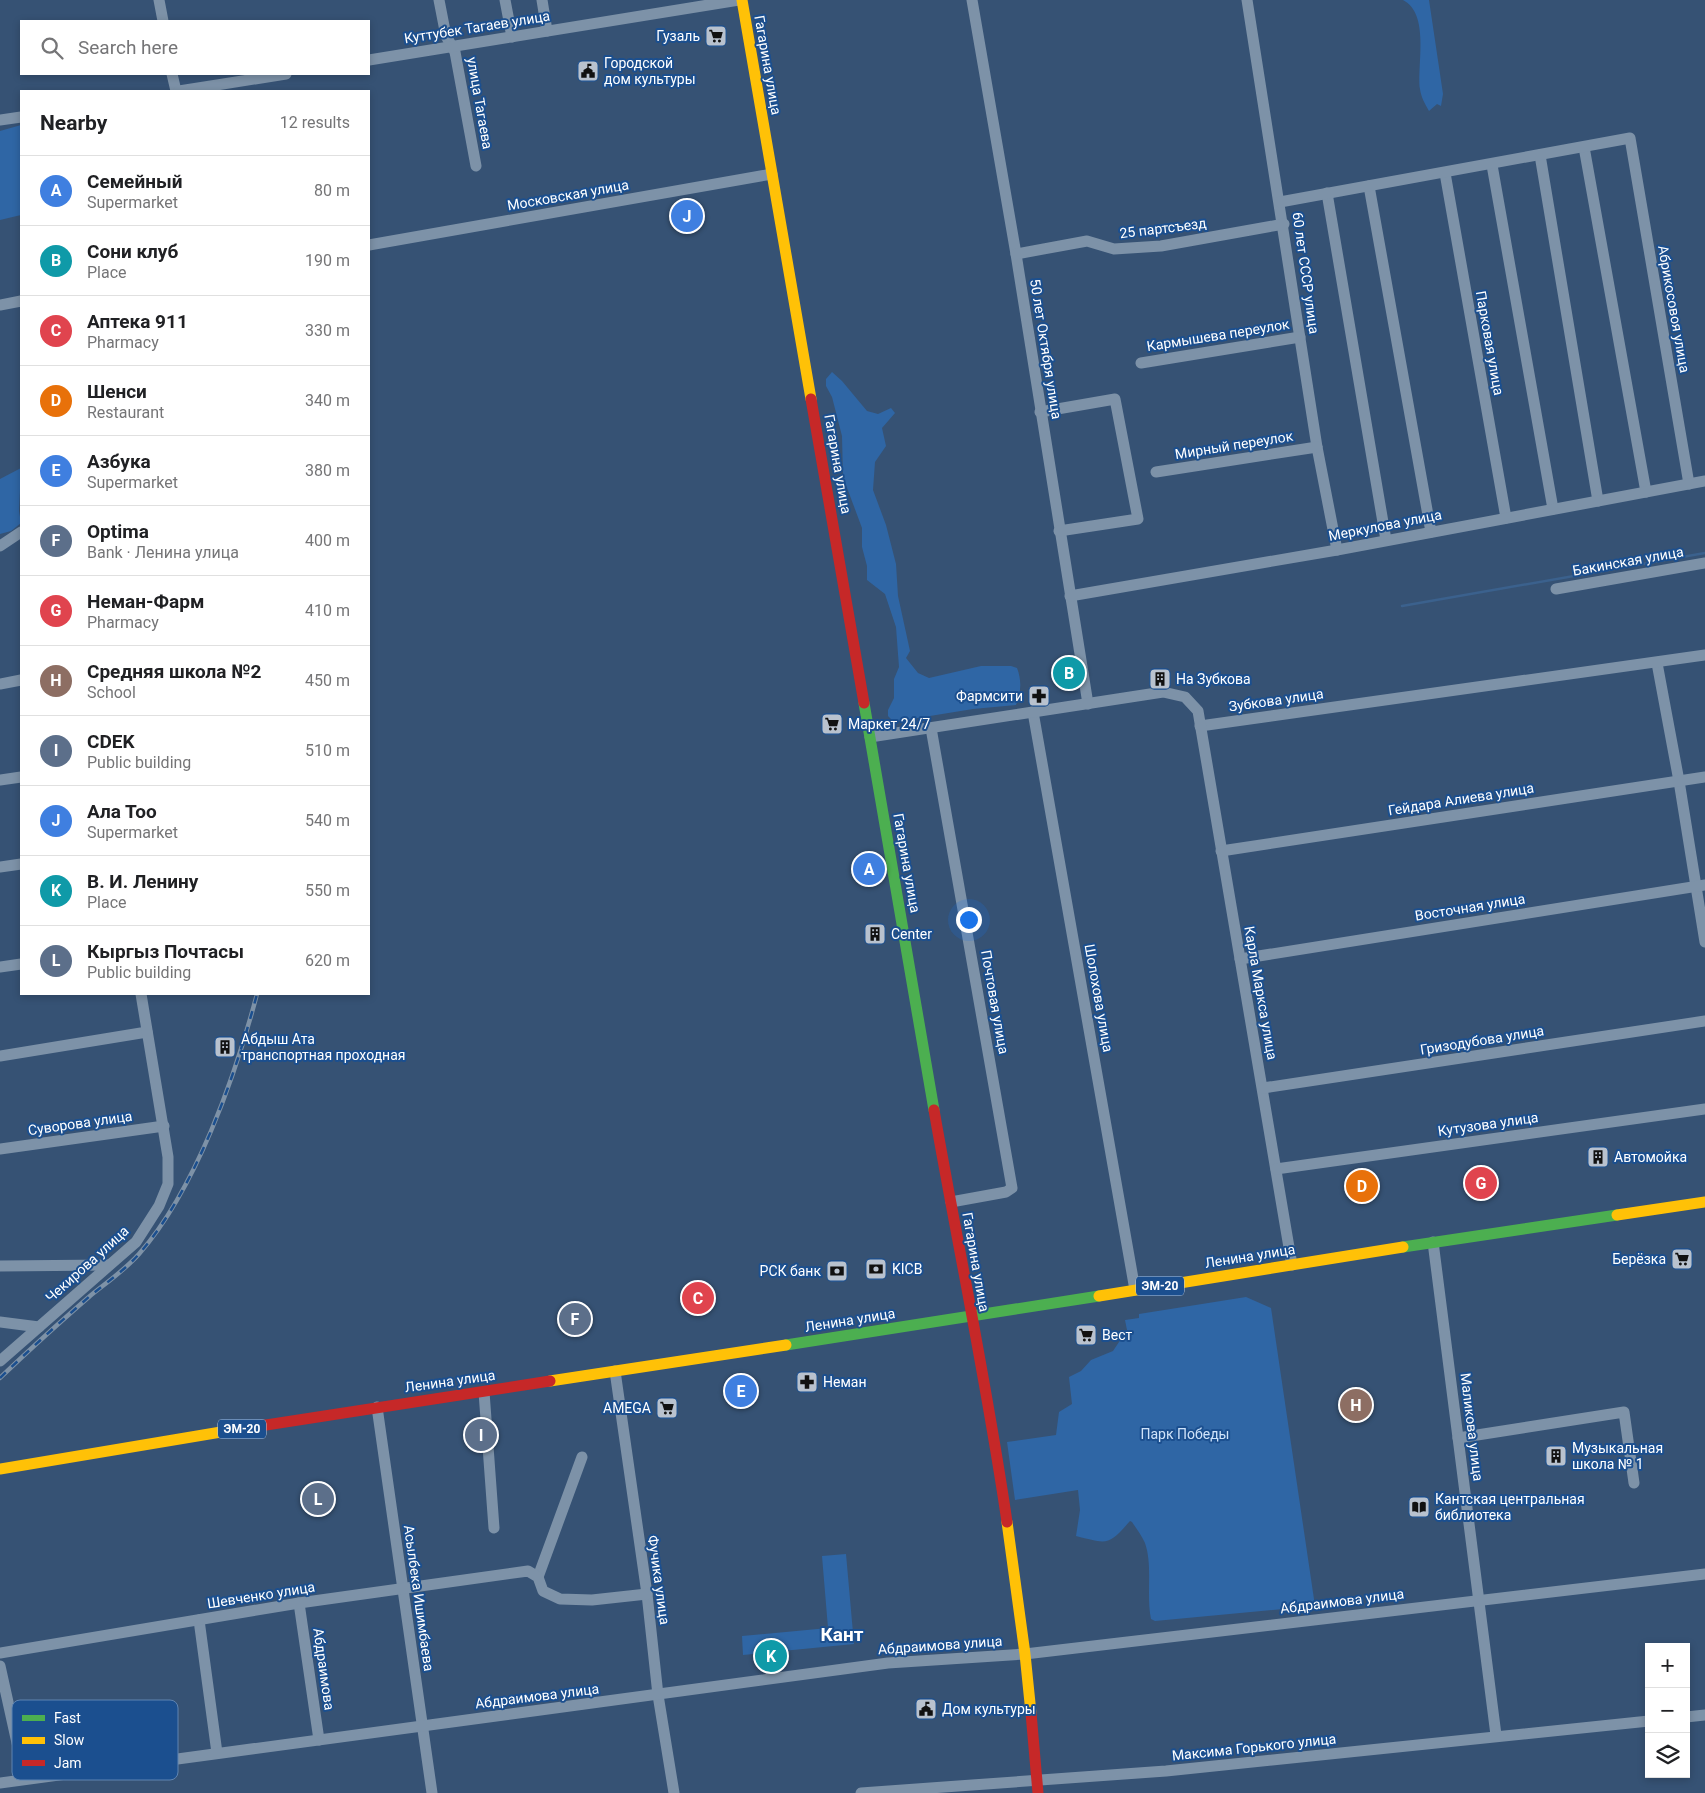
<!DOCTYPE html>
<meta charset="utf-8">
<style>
body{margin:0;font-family:Roboto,sans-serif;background:#f6f6f6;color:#202124}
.controls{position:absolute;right:15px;bottom:15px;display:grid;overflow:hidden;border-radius:0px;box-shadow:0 2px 8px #0003}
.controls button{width:45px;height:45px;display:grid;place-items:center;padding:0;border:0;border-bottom:1px solid #e0e0e0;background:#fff;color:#202124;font:25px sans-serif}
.you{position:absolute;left:968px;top:919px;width:18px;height:18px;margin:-12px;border:4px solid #fff;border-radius:50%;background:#1a73e8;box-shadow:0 0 0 8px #1a73e833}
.badge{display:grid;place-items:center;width:32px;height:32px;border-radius:50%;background:#656970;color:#fff;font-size:16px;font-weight:700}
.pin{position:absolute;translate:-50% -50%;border:2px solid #fff;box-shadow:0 1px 5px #0006}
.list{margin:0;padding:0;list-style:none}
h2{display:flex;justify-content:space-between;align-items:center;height:65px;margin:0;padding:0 20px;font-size:21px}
h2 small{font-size:16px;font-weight:400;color:#757577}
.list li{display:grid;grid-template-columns:32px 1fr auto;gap:15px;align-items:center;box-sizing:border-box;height:70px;padding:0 20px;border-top:1px solid #e0e0e0}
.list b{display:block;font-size:19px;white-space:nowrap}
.list p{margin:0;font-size:16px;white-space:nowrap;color:#757577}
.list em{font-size:16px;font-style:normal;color:#757577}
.icon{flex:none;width:28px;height:28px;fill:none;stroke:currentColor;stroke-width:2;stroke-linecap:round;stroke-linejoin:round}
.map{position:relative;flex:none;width:1705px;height:1793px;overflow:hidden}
.search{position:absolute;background:#fff;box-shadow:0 2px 8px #0003;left:20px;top:20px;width:350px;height:55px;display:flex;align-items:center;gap:12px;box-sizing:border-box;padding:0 18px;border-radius:0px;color:#757577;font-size:19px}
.panel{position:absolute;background:#fff;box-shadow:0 2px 8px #0003;left:20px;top:90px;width:350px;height:905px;border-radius:0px}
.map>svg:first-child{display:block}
.green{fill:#2f66a5}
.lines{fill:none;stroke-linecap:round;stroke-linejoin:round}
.stream{stroke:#3b618d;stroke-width:2.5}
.street{stroke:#7d92a8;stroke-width:11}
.fast{stroke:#4caf50;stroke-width:11}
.slow{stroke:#ffc107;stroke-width:11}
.jam{stroke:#c62828;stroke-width:11}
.rail-casing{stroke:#7e92a7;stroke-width:4.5}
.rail{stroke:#1b4f8f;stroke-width:2.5;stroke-dasharray:8;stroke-linecap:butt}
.labels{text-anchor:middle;stroke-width:4;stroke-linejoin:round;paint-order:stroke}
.shield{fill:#1b4f8f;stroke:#bbcadd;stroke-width:1}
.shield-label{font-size:12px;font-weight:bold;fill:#fff}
.street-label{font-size:14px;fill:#fff;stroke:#1b4f8f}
.poi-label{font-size:14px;fill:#fff;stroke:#1b4f8f;text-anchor:start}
.park-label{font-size:14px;fill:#cfe3fa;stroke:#1b4f8f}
.district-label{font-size:19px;font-weight:bold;fill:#fff;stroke:#1b4f8f}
.key{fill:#1b4f8f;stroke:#5f84b1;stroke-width:1}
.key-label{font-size:14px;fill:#fff}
</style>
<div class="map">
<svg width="1705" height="1793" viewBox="0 0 1705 1793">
<rect width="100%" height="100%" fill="#365274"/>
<g class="green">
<path d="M1403 0H1429L1443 94 1441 106 1437 104 1429 111C1425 104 1421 97 1420 89 1417 64 1430 14 1403 0Z"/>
<polygon points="21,125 21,215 0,220 0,131"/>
<path d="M832 372 842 381 867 411 878 414 891 408 895 413 882 428 886 446 875 462 873 490 886 525 896 564 898 596 910 651 906 658 918 673 929 678 981 666H1011L1017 668C1022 681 1021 693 1016 705L973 709 899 721H893L888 716V710L894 698V679L899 667 896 627 885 594 867 580V566L862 547V528L843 477 842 436 832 397 826 386V379Z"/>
<polygon points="21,468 19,511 21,523 11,531 0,534 0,479"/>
<path d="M1246 1297 1271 1308 1315 1606 1155 1621 1151 1619C1146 1594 1153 1566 1145 1543 1142 1536 1136 1528 1132 1522L1130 1521C1108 1546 1108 1544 1076 1536L1080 1510 1078 1490 1015 1500 1007 1442 1056 1435 1059 1412 1072 1404 1069 1377 1081 1371 1091 1360 1113 1351 1127 1330 1125 1320 1139 1318V1314Z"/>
<polygon points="846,1554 854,1644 743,1655 742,1636 828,1628 822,1556"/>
</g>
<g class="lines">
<polyline class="stream" points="1402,606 1705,553"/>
<g class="street">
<polyline points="159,0 163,21"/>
<polyline points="439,0 446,36 455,52 476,166"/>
<polyline points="505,0 512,37"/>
<polyline points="542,0 547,31"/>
<polyline points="972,0 1016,254 1088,704"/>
<polyline points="1247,0 1317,447 1337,550"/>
<polyline points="369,60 739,0"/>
<polyline points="172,74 176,91"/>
<polyline points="179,91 286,74"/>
<polyline points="0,120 21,117"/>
<polyline points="1584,147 1646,492"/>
<polyline points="1540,155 1598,501"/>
<polyline points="1492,165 1553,509"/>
<polyline points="1445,173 1506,518"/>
<polyline points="1369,186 1431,532"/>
<polyline points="1327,193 1386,540"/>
<polyline points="1280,202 1630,138 1689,484"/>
<polyline points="369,245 772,174"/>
<polyline points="1016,254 1087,241 1114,249 1161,246 1284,224"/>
<polyline points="0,305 21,301"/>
<polyline points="1141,363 1300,337"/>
<polyline points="1040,412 1115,399 1138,519 1059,531"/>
<polyline points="1156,472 1317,447"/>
<polyline points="0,546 21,532"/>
<polyline points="1556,589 1705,563"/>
<polyline points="1070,596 1337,550 1705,481"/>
<polyline points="1657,663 1679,781 1705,942"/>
<polyline points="0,684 21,680"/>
<polyline points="1033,712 1135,1290"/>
<polyline points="1200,726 1705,655"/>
<polyline points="931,728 1012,1188 1006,1192 951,1202"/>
<polyline points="870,737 1163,692 1185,697 1198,711 1292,1265"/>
<polyline points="0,780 21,777"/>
<polyline points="1221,851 1705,777"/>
<polyline points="0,867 21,864"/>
<polyline points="1240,959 1705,885"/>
<polyline points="0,967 21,964"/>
<polyline points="0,1056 147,1032"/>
<polyline points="1263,1088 1705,1021"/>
<polyline points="0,1149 164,1126"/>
<polyline points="1276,1169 1705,1109"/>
<polyline points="1433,1242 1496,1735"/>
<polyline points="0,1266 109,1265"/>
<polyline points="0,1322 39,1327"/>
<polyline points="0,1361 136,1242 159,1206 168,1184 168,1157 141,994"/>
<polyline points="615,1371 647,1594 658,1695 674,1793"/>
<polyline points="484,1392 494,1528"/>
<polyline points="377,1407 432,1793"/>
<polyline points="1458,1438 1624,1412 1634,1483"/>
<polyline points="538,1577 582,1457"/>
<polyline points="299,1603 319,1740"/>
<polyline points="199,1620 217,1753"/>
<polyline points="0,1653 299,1603 528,1571 538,1577 543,1591 560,1599 592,1600 647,1594"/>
<polyline points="0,1666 25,1779"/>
<polyline points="1686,1717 1705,1715"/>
<polyline points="0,1783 888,1663 1025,1654 1705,1574"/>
<polyline points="861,1793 1166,1771 1649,1721"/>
</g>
<g class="fast">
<polyline points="864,703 934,1110"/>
<polyline points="1403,1247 1617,1215"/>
<polyline points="786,1345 1099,1296"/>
</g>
<g class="slow">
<polyline points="742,0 811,399"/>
<polyline points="1617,1215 1705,1202"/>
<polyline points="1099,1296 1403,1247"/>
<polyline points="550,1381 786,1345"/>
<polyline points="0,1469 227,1431"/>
<polyline points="1007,1522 1025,1654 1031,1713"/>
</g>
<g class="jam">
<polyline points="811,399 864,703"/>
<path d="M934 1110C958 1247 987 1384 1007 1522"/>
<polyline points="227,1431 550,1381"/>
<polyline points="1031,1713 1038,1793"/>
</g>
<g class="rail-casing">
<path id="rail" d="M0 1378C29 1350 59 1323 90 1296 106 1283 125 1270 139 1254 196 1189 235 1077 257 994"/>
</g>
<use href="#rail" class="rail"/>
</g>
<defs>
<g id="supermarket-square" transform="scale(1.125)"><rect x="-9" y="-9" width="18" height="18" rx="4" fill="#b9c2ce" stroke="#1b4f8f"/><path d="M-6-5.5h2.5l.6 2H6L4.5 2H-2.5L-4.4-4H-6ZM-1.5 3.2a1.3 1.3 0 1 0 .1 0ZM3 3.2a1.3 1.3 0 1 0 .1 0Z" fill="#111"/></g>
<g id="civic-square" transform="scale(1.125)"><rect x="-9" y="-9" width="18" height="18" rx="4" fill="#b9c2ce" stroke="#1b4f8f"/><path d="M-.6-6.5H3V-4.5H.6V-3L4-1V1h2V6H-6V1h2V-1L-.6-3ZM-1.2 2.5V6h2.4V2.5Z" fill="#111"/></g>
<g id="building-square" transform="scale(1.125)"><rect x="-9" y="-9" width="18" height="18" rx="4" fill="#b9c2ce" stroke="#1b4f8f"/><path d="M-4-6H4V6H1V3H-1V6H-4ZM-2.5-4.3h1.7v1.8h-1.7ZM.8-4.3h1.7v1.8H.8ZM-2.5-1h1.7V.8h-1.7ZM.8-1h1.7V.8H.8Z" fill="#111"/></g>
<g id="pharmacy-square" transform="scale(1.125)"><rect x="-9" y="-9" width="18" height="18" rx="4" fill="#b9c2ce" stroke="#1b4f8f"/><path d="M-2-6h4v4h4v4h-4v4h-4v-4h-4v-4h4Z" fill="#111"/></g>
<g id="bank-square" transform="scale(1.125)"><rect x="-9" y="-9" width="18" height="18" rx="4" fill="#b9c2ce" stroke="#1b4f8f"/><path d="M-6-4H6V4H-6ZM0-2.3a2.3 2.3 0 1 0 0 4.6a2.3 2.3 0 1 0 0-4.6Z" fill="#111"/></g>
<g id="library-square" transform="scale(1.125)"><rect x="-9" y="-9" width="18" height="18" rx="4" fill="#b9c2ce" stroke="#1b4f8f"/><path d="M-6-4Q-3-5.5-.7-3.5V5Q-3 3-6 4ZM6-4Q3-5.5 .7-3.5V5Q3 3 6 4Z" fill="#111"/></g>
</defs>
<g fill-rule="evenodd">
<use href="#supermarket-square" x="716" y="36"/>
<use href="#civic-square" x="588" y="71"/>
<use href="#building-square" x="1160" y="679"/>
<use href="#pharmacy-square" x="1039" y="696"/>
<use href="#supermarket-square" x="832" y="724"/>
<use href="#building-square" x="875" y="934"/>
<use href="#building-square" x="225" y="1047"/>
<use href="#building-square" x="1598" y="1157"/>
<use href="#supermarket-square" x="1682" y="1259"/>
<use href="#bank-square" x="876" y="1269"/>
<use href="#bank-square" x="837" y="1271"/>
<use href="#supermarket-square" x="1086" y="1335"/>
<use href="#pharmacy-square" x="807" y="1382"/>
<use href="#supermarket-square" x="667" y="1408"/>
<use href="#building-square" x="1556" y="1456"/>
<use href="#library-square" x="1419" y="1507"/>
<use href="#civic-square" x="926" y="1709"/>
</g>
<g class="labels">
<g class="shield">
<rect x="1136" y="1276.5" width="48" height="19" rx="4"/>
<rect x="218" y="1419.5" width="48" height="19" rx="4"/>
</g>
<g class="shield-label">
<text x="1160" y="1290">ЭМ-20</text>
<text x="242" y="1433">ЭМ-20</text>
</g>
<g class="street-label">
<text transform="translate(477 27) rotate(-9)" y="5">Куттубек Тагаев улица</text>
<text transform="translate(768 65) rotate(80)" y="5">Гагарина улица</text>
<text transform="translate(480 103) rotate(80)" y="5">улица Тагаева</text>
<text transform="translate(568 195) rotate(-10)" y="5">Московская улица</text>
<text transform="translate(1163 228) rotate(-7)" y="5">25 партсъезд</text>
<text transform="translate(1306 273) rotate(82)" y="5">60 лет СССР улица</text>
<text transform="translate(1674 309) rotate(80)" y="5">Абрикосовоя улица</text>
<text transform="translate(1218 335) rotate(-9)" y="5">Кармышева переулок</text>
<text transform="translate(1490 343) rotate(80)" y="5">Парковая улица</text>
<text transform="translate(1046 349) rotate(81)" y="5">50 лет Октября улица</text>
<text transform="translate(1234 445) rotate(-9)" y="5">Мирный переулок</text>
<text transform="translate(838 464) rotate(80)" y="5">Гагарина улица</text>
<text transform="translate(1385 525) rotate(-11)" y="5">Меркулова улица</text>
<text transform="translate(1628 561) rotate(-10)" y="5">Бакинская улица</text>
<text transform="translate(1276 700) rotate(-8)" y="5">Зубкова улица</text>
<text transform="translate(1461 799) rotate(-9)" y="5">Гейдара Алиева улица</text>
<text transform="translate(907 863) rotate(80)" y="5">Гагарина улица</text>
<text transform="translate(1470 907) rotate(-9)" y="5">Восточная улица</text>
<text transform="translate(1261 993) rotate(80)" y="5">Карла Маркса улица</text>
<text transform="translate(1099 998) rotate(80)" y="5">Шолохова улица</text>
<text transform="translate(995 1002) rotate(80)" y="5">Почтовая улица</text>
<text transform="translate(1482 1040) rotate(-9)" y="5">Гризодубова улица</text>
<text transform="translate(80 1123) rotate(-8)" y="5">Суворова улица</text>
<text transform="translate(1488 1124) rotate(-8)" y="5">Кутузова улица</text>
<text transform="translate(1250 1256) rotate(-9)" y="5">Ленина улица</text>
<text transform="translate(976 1262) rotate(80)" y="5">Гагарина улица</text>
<text transform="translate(87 1264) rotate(-42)" y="5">Чекирова улица</text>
<text transform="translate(850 1320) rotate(-9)" y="5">Ленина улица</text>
<text transform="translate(450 1381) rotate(-8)" y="5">Ленина улица</text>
<text transform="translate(1472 1427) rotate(83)" y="5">Маликова улица</text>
<text transform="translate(659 1580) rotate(82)" y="5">Фучика улица</text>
<text transform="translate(261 1595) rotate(-9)" y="5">Шевченко улица</text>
<text transform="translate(419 1598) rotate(82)" y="5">Асылбека Ишимбаева</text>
<text transform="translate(1342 1601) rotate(-7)" y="5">Абдраимова улица</text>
<text transform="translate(940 1645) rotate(-4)" y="5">Абдраимова улица</text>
<text transform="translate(324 1669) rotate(82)" y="5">Абдраимова</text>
<text transform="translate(537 1696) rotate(-7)" y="5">Абдраимова улица</text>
<text transform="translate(1254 1747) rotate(-6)" y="5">Максима Горького улица</text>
</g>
<g class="poi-label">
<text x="700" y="41" text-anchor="end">Гузаль</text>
<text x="604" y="68">Городской<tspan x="604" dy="16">дом культуры</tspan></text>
<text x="1176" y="684">На Зубкова</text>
<text x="1023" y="701" text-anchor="end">Фармсити</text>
<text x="848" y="729">Маркет 24/7</text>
<text x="891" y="939">Center</text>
<text x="241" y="1044">Абдыш Ата<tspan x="241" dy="16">транспортная проходная</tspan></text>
<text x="1614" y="1162">Автомойка</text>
<text x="1666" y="1264" text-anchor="end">Берёзка</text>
<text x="892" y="1274">KICB</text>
<text x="821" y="1276" text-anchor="end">РСК банк</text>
<text x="1102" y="1340">Вест</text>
<text x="823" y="1387">Неман</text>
<text x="651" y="1413" text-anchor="end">AMEGA</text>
<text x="1572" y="1453">Музыкальная<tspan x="1572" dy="16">школа № 1</tspan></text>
<text x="1435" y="1504">Кантская центральная<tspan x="1435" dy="16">библиотека</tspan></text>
<text x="942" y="1714">Дом культуры</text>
</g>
<g class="park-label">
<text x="1185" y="1439">Парк Победы</text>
</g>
<g class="district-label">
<text x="842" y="1641">Кант</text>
</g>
</g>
<rect x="12" y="1700" width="166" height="80" rx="8" class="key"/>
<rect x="22" y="1715" width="23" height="6" fill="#4caf50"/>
<rect x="22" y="1737" width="23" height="7" fill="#ffc107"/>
<rect x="22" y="1760" width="23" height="6" fill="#c62828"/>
<g class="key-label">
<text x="54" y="1723">Fast</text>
<text x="54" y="1745">Slow</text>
<text x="54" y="1768">Jam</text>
</g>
</svg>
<div class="controls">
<button>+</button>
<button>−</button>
<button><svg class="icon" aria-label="layers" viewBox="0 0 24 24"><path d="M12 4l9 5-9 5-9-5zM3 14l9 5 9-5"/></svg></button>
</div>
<div class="you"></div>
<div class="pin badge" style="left:869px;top:869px;background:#3f7fe0">A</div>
<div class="pin badge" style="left:1069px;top:673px;background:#0f9aa8">B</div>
<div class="pin badge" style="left:698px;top:1298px;background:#e0444e">C</div>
<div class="pin badge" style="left:1362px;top:1186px;background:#e8710a">D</div>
<div class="pin badge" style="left:741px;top:1391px;background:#3f7fe0">E</div>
<div class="pin badge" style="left:575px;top:1319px;background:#5c6f8a">F</div>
<div class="pin badge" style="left:1481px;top:1183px;background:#e0444e">G</div>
<div class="pin badge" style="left:1356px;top:1405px;background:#8d6e63">H</div>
<div class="pin badge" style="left:481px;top:1435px;background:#5c6f8a">I</div>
<div class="pin badge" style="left:687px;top:216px;background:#3f7fe0">J</div>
<div class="pin badge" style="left:771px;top:1656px;background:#0f9aa8">K</div>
<div class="pin badge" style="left:318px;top:1499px;background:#5c6f8a">L</div>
<div class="search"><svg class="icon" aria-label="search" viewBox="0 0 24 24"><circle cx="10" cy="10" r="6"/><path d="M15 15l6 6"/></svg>Search here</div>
<section class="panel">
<h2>Nearby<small>12 results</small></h2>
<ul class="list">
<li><span class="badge" style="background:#3f7fe0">A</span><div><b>Семейный</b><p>Supermarket</p></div><em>80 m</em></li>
<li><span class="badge" style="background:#0f9aa8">B</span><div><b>Сони клуб</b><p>Place</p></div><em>190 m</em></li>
<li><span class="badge" style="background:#e0444e">C</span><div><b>Аптека 911</b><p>Pharmacy</p></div><em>330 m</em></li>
<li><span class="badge" style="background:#e8710a">D</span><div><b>Шенси</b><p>Restaurant</p></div><em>340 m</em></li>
<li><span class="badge" style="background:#3f7fe0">E</span><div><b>Азбука</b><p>Supermarket</p></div><em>380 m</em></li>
<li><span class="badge" style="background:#5c6f8a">F</span><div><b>Optima</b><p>Bank · Ленина улица</p></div><em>400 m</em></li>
<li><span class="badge" style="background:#e0444e">G</span><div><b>Неман-Фарм</b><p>Pharmacy</p></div><em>410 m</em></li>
<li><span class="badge" style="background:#8d6e63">H</span><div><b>Средняя школа №2</b><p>School</p></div><em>450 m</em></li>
<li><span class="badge" style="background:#5c6f8a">I</span><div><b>CDEK</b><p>Public building</p></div><em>510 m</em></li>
<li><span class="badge" style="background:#3f7fe0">J</span><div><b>Ала Тоо</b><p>Supermarket</p></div><em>540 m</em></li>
<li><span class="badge" style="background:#0f9aa8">K</span><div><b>В. И. Ленину</b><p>Place</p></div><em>550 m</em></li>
<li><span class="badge" style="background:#5c6f8a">L</span><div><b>Кыргыз Почтасы</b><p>Public building</p></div><em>620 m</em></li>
</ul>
</section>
</div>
